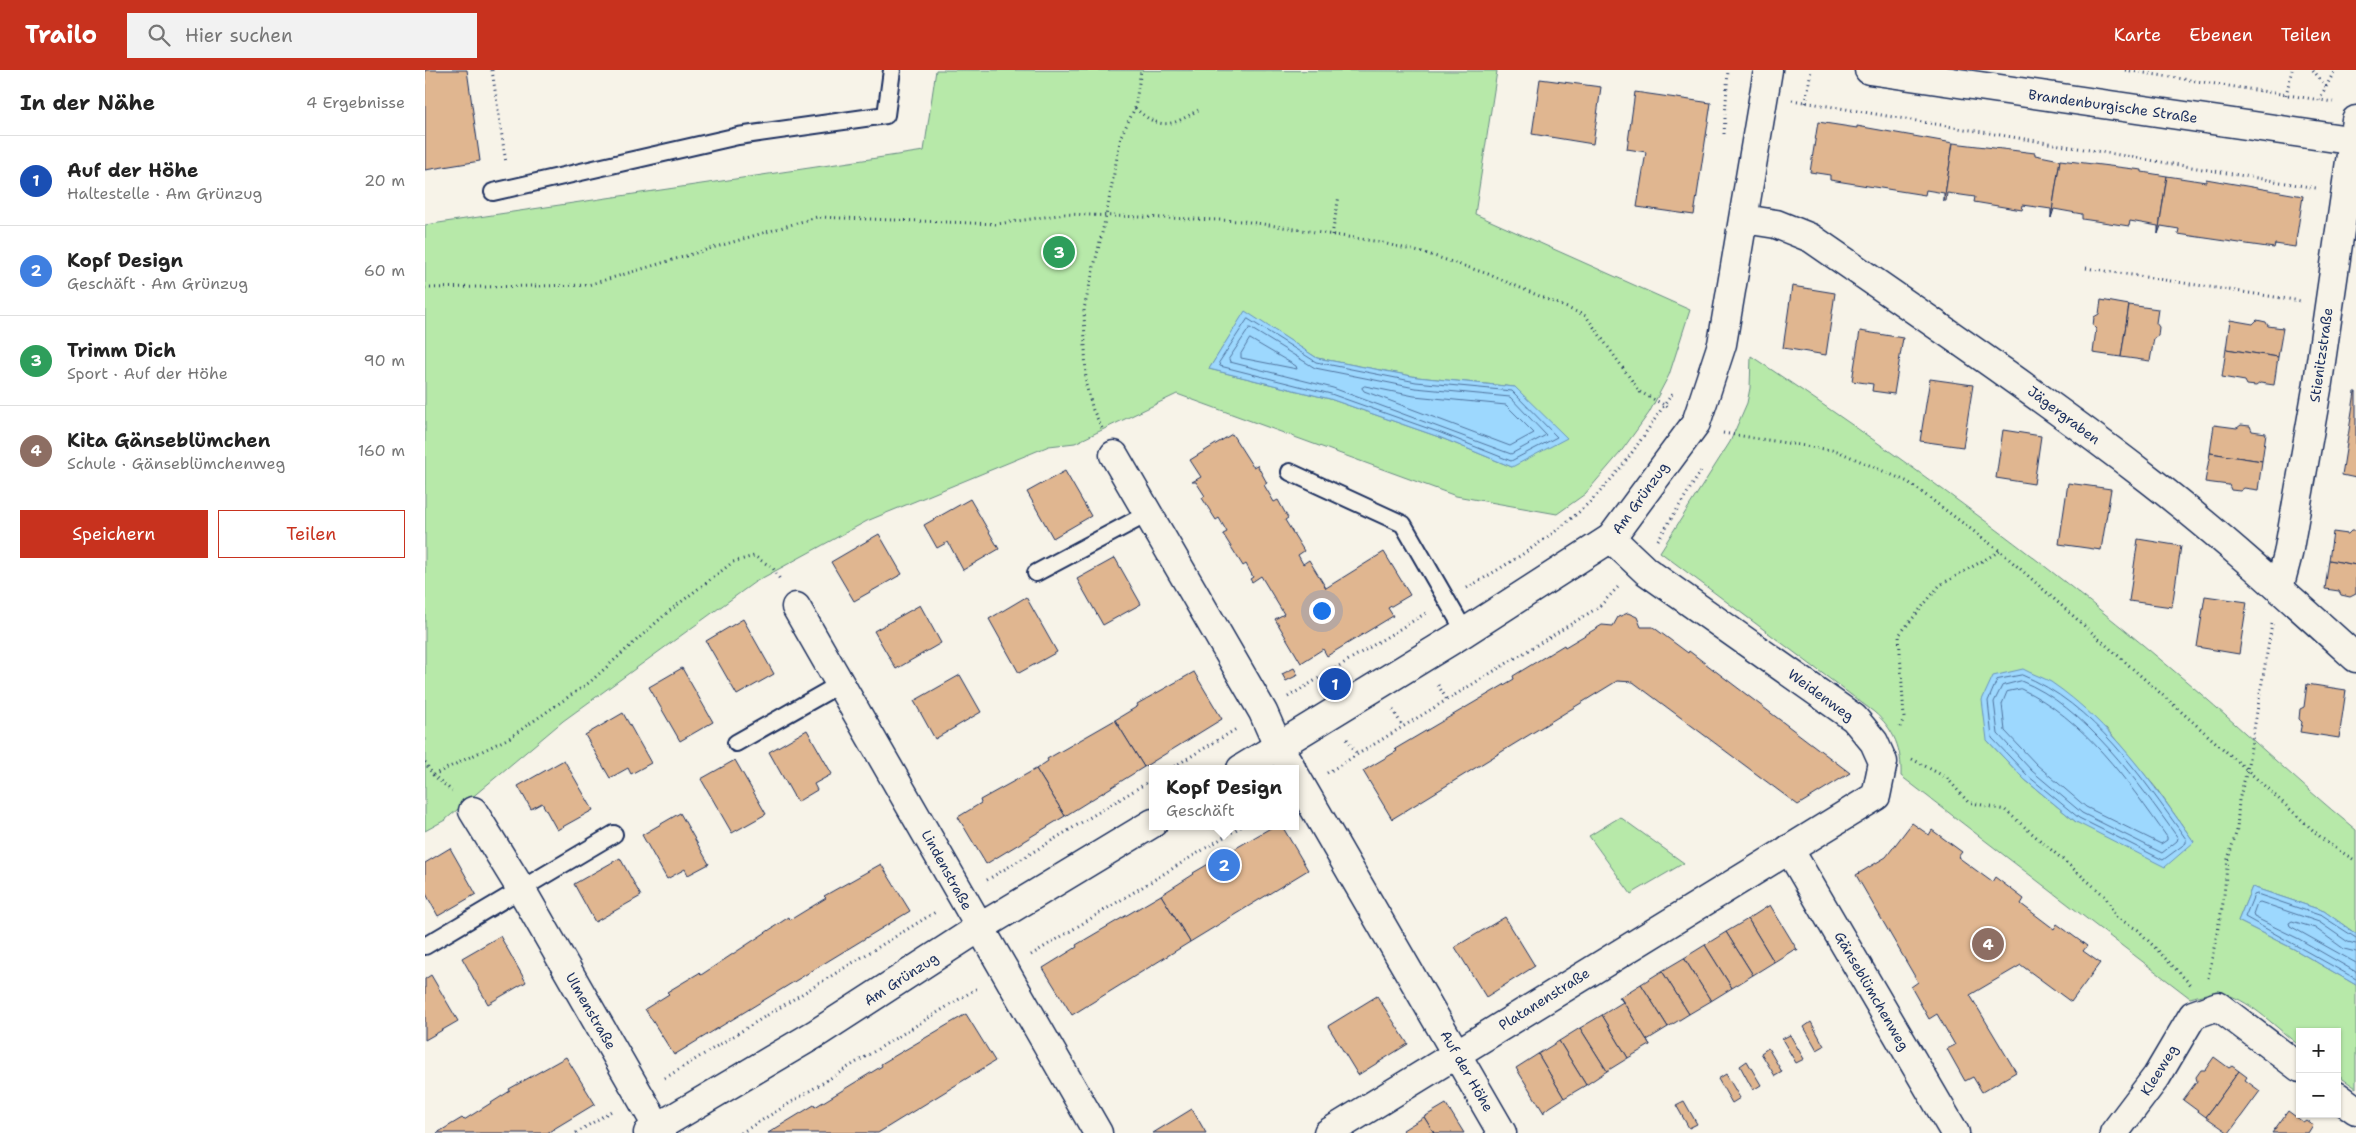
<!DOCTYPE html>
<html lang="de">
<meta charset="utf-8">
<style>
body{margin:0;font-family:"Shantell Sans",sans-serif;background:#f2f2f2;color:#222}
.controls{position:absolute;right:15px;bottom:15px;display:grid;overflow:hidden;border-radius:0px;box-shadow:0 1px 4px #0004}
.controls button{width:45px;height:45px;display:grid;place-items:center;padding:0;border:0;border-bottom:1px solid #e0e0e0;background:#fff;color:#222;font:25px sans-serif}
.you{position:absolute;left:896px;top:540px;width:18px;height:18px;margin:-12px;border:4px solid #fff;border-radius:50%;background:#1a73e8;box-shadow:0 0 0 8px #1a73e833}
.badge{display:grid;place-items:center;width:32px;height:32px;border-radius:50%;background:#c8321e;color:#fff;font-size:16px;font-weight:700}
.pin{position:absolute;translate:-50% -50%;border:2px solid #fff;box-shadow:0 1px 5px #0006}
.popup{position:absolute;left:724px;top:695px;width:150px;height:65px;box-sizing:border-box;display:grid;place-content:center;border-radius:0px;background:#fff;filter:drop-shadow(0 1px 4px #0005);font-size:16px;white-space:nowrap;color:#767676}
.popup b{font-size:19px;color:#222}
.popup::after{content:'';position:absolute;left:50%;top:100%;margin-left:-10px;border:10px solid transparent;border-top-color:#fff}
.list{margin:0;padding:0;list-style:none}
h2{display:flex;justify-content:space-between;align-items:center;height:65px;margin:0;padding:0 20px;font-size:21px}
h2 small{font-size:16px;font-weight:400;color:#767676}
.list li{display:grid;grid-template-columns:32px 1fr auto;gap:15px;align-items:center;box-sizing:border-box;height:90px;padding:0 20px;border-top:1px solid #e0e0e0}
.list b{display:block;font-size:19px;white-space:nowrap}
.list p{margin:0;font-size:16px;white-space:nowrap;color:#767676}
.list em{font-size:16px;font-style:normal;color:#767676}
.actions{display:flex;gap:10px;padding:15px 20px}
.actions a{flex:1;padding:11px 0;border:1px solid #c8321e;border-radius:0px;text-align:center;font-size:18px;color:#c8321e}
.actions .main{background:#c8321e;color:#fff}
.icon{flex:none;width:28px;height:28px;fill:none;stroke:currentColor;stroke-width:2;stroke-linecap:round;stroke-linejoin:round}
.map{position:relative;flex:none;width:1931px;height:1063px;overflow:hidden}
header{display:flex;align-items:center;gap:30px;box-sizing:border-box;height:70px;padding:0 25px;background:#c8321e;color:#fff}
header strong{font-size:24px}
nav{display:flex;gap:28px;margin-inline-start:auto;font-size:18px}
.search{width:350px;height:45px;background:#f2f2f2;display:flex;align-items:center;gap:12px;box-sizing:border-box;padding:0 18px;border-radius:0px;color:#767676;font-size:19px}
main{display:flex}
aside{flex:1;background:#fff}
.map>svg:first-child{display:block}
.green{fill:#b7e9a9;stroke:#698c84;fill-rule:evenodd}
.water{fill:#9dd8fe;stroke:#6994be}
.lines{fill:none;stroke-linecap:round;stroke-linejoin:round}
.shore{stroke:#4f739e;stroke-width:1}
.building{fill:#e0b690;stroke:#1b2f5e}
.lane-casing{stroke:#1b2f5e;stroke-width:20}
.street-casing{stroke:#1b2f5e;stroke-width:31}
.secondary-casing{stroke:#1b2f5e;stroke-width:31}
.path{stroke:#1b2f5e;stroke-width:3;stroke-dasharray:1 4;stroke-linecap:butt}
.lane{stroke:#f7f3e8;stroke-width:16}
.street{stroke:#f7f3e8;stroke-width:28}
.secondary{stroke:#f7f3e8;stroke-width:28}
.labels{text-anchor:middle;stroke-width:4.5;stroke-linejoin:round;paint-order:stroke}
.street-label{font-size:14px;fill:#1b2f5e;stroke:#f7f3e8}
</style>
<header>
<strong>Trailo</strong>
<div class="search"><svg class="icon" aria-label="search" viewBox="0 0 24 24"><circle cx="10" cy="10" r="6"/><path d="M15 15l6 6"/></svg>Hier suchen</div>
<nav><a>Karte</a><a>Ebenen</a><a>Teilen</a></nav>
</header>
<main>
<aside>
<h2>In der Nähe<small>4 Ergebnisse</small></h2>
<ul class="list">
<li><span class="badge" style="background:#1a4fb4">1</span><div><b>Auf der Höhe</b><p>Haltestelle · Am Grünzug</p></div><em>20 m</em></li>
<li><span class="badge" style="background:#3f7fe0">2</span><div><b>Kopf Design</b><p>Geschäft · Am Grünzug</p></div><em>60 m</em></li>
<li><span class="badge" style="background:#2e9e5b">3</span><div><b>Trimm Dich</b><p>Sport · Auf der Höhe</p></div><em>90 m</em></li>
<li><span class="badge" style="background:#8d6e63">4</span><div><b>Kita Gänseblümchen</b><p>Schule · Gänseblümchenweg</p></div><em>160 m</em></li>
</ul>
<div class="actions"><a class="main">Speichern</a><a>Teilen</a></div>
</aside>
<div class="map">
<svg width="1931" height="1063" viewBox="0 0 1931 1063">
<rect width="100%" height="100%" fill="#f7f3e8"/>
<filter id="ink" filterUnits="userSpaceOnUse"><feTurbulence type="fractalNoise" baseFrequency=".02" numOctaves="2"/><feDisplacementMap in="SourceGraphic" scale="10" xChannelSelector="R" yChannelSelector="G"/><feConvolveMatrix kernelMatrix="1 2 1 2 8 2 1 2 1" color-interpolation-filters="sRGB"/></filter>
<g filter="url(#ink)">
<g class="green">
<path d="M511 0 1072 1 1050 144 1265 240 1244 305 1224 343 1195 383 1160 424 1132 444 1031 426 752 324 650 373 624 376 442 451 330 512 138 651 20 750 0 761V155L499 81ZM820 242 892 288 992 307 1090 317 1087 397 1014 367 905 329 784 299Z"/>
<path d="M1326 286C1470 382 1609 483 1742 595 1806 648 1866 707 1931 760V864L1899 841 1827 817 1813 851 1869 879 1931 915V1018L1912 1005V962H1875V976C1852 959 1828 932 1800 924 1789 921 1776 925 1765 928L1476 706C1477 679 1469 659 1449 642L1235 482 1305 372 1322 333 1325 318ZM1681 658 1731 718 1769 772 1651 752 1599 709 1562 670Z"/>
<polygon points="1195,747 1259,793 1206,824 1164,766"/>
</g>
<g class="water">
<polygon points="820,241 892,288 992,307 1090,317 1142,368 1087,397 1014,367 905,329 784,299"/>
<path d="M1598 599C1607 604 1617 607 1626 612 1686 653 1728 714 1769 772L1740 797 1651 752 1599 709 1562 670 1557 630 1568 606Z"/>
<polygon points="1827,817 1899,841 1931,864 1931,915 1869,879 1813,851"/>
</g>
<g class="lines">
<g class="shore">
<polygon points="823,249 891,292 991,312 1087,321 1132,367 1086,391 1016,363 906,324 795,296 794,293"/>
<polygon points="825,258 890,298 990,318 1085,327 1121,365 1086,384 908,318 805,292 804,289"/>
<polygon points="825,269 871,296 872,299 816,288 816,284"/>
<polygon points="940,316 989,326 1081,335 1109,363 1085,376 939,321 937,318"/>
<path d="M1597 605C1668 633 1718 709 1761 769V773L1738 790 1654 748 1603 706 1567 668 1563 631 1572 610Z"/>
<path d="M1596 611C1659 635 1715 715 1753 768L1752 771 1737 783 1657 743 1607 701 1573 664 1569 632 1577 616Z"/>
<path d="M1596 619C1658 647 1704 713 1742 767V770L1736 774 1661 737 1612 695 1580 661 1577 634 1582 622Z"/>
<polyline points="1931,868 1897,846 1832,824 1829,825 1820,847 1931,909"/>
<polyline points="1931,874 1923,872 1894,852 1835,832 1832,833 1828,844 1829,847 1874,869 1931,902"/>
<polyline points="1931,882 1919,879 1890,858 1867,851 1864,853 1865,856 1931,893"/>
</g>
</g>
<g class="building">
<polygon points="0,0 42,0 55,91 0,100"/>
<polygon points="1115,9 1176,17 1168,74 1107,64"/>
<polygon points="1210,22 1286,33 1269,145 1212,137 1221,82 1202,79"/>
<polygon points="1393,52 1432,58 1432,56 1528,73 1519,131 1519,123 1501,120 1500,125 1405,110 1405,105 1385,102"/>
<polygon points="1528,73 1610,83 1610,85 1635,90 1626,148 1626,139 1598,135 1597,140 1549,132 1550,127 1522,123 1521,131 1519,131"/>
<polygon points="1635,90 1717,100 1717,102 1742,106 1733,164 1733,156 1705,151 1704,156 1657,149 1657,144 1629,139 1626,148"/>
<polygon points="1742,106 1781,112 1781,109 1878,126 1870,177 1850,174 1849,178 1753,164 1754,159 1736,156 1733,164"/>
<polygon points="1367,216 1410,223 1401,285 1358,278"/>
<polygon points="1676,230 1704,235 1696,287 1668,283 1671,259 1668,256 1669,247 1674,244"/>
<polygon points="1704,235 1733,239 1731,253 1734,257 1733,266 1729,268 1725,291 1696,287"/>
<polygon points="1805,250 1828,254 1832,250 1841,252 1843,256 1858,258 1853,287 1801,279"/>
<polygon points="1435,261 1478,268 1469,324 1447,321 1448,314 1427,311"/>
<polygon points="1801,279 1853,287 1849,315 1835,313 1831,316 1822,315 1820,311 1797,307"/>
<polygon points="1505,309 1548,315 1538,377 1495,371"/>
<polygon points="1930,322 1931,322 1931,408 1917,405"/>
<polygon points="1789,355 1812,358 1816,355 1825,356 1827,361 1841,363 1837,391 1785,383"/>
<polygon points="1578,360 1616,366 1609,414 1571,408"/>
<polygon points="807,364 828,397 832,395 842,413 839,415 849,432 853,430 863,448 860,450 879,481 873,485 878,494 884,490 901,518 959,482 985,525 963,538 968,546 902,586 898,579 876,593 850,549 859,544 836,506 827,512 825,509 828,507 821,494 818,496 798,464 802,462 794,448 791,450 777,428 780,426 771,412 767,412 776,407 765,390"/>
<polygon points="1785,383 1837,391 1833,420 1819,418 1815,421 1806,420 1804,415 1780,412"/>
<polygon points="640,401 666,446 628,468 602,422"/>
<polygon points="1643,413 1686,419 1676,480 1634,474"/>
<polygon points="545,429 574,479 538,500 523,472 512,478 499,455"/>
<polygon points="1926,461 1931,461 1931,495 1904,490 1908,462 1923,464"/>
<polygon points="454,464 477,504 429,531 406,492"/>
<polygon points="1713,469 1756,476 1747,537 1704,531"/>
<polygon points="690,488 716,534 678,555 652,509"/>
<polygon points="1904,490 1931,495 1931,524 1925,527 1916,525 1914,521 1900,519"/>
<polygon points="1780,526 1822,532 1814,584 1772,577"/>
<polygon points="601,527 632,582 594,603 564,549"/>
<polygon points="495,535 516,573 471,599 449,561"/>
<polygon points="1203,543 1212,547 1216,557 1228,557 1263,583 1264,581 1425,703 1373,735 1208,612 1192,611 967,749 938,701 972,681 970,679 1089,609 1088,606 1139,575 1140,577 1177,555 1188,556 1193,547"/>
<polygon points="318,549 349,604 312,625 281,571"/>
<polygon points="257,598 288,652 255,671 224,617"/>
<polygon points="869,598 873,605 861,611 857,604"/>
<polygon points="769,602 797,649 719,697 690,650 713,636 712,634"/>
<polygon points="535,605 556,642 510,669 489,631"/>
<polygon points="1882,614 1921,620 1914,668 1875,662 1877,652 1874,649 1875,639 1879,637"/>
<polygon points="198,643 226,693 206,704 203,698 185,708 160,665"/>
<polygon points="690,650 719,697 640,746 611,699 623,691 622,689"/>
<polygon points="382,660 407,704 389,714 392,720 372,732 344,682"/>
<polygon points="139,690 168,740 132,760 117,733 106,739 93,716"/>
<polygon points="310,690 341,744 307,763 276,709"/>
<polygon points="611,699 640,746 561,794 533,747 556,733 555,730"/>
<polygon points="255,743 284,794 263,805 260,799 242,809 217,765"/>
<polygon points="1487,753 1504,765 1507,760 1537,782 1533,787 1567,812 1570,807 1599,829 1596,834 1629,859 1632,854 1662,876 1658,881 1675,893 1646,932 1596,895 1545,925 1591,1002 1557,1022 1548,1007 1540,1011 1522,979 1530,975 1512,944 1504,949 1486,917 1493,912 1431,805 1461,787"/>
<polygon points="849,756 857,756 883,800 765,872 736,825 769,804 768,803"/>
<polygon points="25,778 51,824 13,846 0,822 0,793"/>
<polygon points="195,788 216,826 170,852 149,814"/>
<polygon points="456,794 485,841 249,985 220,939 244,924 242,922 274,903 276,905 364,847 365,850 401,828 399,826"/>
<polygon points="736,825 765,872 647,945 618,898 652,877 651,875"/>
<polygon points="1345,835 1373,881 1370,879 1349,892 1323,849"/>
<polygon points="1080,847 1110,896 1061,927 1030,877"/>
<polygon points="1323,849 1349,892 1328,905 1301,862"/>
<polygon points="1301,862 1328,905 1307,918 1280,875"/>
<polygon points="75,866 101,912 63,934 37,888"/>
<polygon points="1280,875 1307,918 1286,931 1259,888"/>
<polygon points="1259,888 1286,931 1264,944 1237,901"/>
<polygon points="1237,901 1264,944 1243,957 1216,914"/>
<polygon points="6,905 33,951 0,970 0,909"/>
<polygon points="1216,914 1243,957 1222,970 1225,975 1195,927"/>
<polygon points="952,926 983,974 933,1005 903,956"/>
<polygon points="1194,927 1195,927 1225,975 1203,988 1177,945 1198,932"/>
<polygon points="541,944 570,991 453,1063 343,1063 389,1035 390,1037 457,996 456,994"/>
<polygon points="1177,945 1203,988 1182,1001 1155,958"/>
<polygon points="1386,952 1399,976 1392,980 1379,957"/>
<polygon points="1155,958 1182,1001 1161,1015 1134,971"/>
<polygon points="1365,965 1379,989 1371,993 1357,969"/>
<polygon points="1134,971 1161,1015 1139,1028 1113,984"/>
<polygon points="1343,978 1357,1002 1350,1006 1336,983"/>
<polygon points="1113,984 1139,1028 1119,1041 1119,1043 1091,998"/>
<polygon points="141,987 170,1034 122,1063 12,1063 37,1048 39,1050 85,1021 84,1019"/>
<polygon points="1789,987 1804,998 1807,996 1814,1001 1781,1047 1758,1030 1772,1011 1771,1007 1776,1000 1780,1000"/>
<polygon points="1322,991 1336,1015 1328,1020 1315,996"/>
<polygon points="1814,1001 1822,1007 1820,1010 1835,1021 1804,1063 1781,1047"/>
<polygon points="1301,1004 1315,1028 1307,1033 1293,1009"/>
<polygon points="1259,1031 1272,1054 1264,1058 1251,1035"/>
<polygon points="1021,1034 1039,1063 1009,1063 999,1047"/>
<polygon points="767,1039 781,1063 728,1063"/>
<polygon points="1863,1041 1878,1052 1881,1050 1888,1055 1883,1063 1847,1063"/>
<polygon points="999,1047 1009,1063 980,1063 978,1060"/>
</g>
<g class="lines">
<g class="lane-casing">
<g id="lane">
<polyline points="68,122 313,66 461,45 467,0"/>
<polyline points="865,402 978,454 1040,562"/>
<polyline points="611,503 722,444"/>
<polyline points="311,673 415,614"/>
<polyline points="0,876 189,764"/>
</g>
</g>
<g class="street-casing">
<g id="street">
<path d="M1319 149 1351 154 1386 168C1500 247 1615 325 1725 410 1796 465 1864 527 1931 588"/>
<polyline points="689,385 838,642 853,676 866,697"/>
<polyline points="1854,518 1863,484 1892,319 1931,50"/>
<polyline points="371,537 673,1063"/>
<polyline points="870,705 1077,1063"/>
<polyline points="48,741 96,819 236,1063"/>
<polyline points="1364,779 1530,1063"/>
<polyline points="1912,1026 1931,1040"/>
<polyline points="903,1063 1451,726 1458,692 1449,672 1429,648 1221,501 1186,468"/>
<polyline points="1689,1063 1732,1006 1768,945 1793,936 1875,998"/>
</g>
</g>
<g class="secondary-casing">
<g id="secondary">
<polyline points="1444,0 1931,71"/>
<polyline points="816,699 1040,562 1186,468 1271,353 1297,274 1343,0"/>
<polyline points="223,1063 392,963 554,858 728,753"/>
</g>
</g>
<g class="path">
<polyline points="67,0 81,93"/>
<polyline points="1700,0 1908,32"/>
<polyline points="1888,0 1902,18"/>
<polyline points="1861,25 1867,0"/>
<polyline points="1367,30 1891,118"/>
<polyline points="1894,30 1910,0"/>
<polyline points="1381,33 1386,0"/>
<path d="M710 38C735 61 747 56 773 40"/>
<polyline points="1299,64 1303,0"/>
<polyline points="907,165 914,126"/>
<polyline points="1661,198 1876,231"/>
<polyline points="0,218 163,215 392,147 572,154 640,144 818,151 949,171 1003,184 1063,204 1161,246 1215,322 1245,338"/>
<polyline points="677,358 668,340 661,315 659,239 681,146 696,66 710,38 716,0"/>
<polyline points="1298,363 1412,381 1483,412 1575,481 1822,700 1847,554"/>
<polyline points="1233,470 1276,401"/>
<path d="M1042 518C1090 490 1143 458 1180 416 1206 388 1225 355 1247 324"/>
<polyline points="1013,615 1022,630"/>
<polyline points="863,627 1001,543"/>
<polyline points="968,640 978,657"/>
<polyline points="1475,657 1479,648 1474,565 1515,515 1575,481"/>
<polyline points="922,669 933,685"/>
<polyline points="1487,689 1522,708 1543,732 1580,740 1680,826 1691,847 1713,860 1766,915"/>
<polyline points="0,692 8,705 27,721"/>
<polyline points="745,699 813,658"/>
<polyline points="902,703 1174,537 1193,517"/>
<polyline points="8,705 84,668 165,612 243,542 308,492 329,486 348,498 356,511"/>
<polyline points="562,810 728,709"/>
<polyline points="606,885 817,756"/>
<polyline points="1783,908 1798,833 1803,789 1812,760 1814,730 1822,700 1901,772 1931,791"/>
<polyline points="240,1008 512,841"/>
<polyline points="151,1063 188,1040"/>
<polyline points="316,1063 554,917"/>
</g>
<use href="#lane" class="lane"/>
<use href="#street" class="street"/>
<use href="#secondary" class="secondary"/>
</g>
</g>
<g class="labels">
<g class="street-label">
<text transform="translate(1688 36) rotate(8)" y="5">Brandenburgische Straße</text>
<text transform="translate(1896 285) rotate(-82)" y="5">Stienitzstraße</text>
<text transform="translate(1639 345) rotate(37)" y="5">Jägergraben</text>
<text transform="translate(1215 428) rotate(-54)" y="5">Am Grünzug</text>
<text transform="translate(1396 625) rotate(36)" y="5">Weidenweg</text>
<text transform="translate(522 800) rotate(61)" y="5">Lindenstraße</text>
<text transform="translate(476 909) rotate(-33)" y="5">Am Grünzug</text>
<text transform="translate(1447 921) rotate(60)" y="5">Gänseblümchenweg</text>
<text transform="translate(1119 929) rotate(-32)" y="5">Platanenstraße</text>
<text transform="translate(166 941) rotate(60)" y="5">Ulmenstraße</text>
<text transform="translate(1734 1000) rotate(-58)" y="5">Kleeweg</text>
<text transform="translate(1042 1001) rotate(60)" y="5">Auf der Höhe</text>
</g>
</g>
</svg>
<div class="controls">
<button>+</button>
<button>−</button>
</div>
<div class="you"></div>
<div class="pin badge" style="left:910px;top:614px;background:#1a4fb4">1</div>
<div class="pin badge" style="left:799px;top:795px;background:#3f7fe0">2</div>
<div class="popup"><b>Kopf Design</b>Geschäft</div>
<div class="pin badge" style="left:634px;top:182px;background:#2e9e5b">3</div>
<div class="pin badge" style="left:1563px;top:874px;background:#8d6e63">4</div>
</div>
</main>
